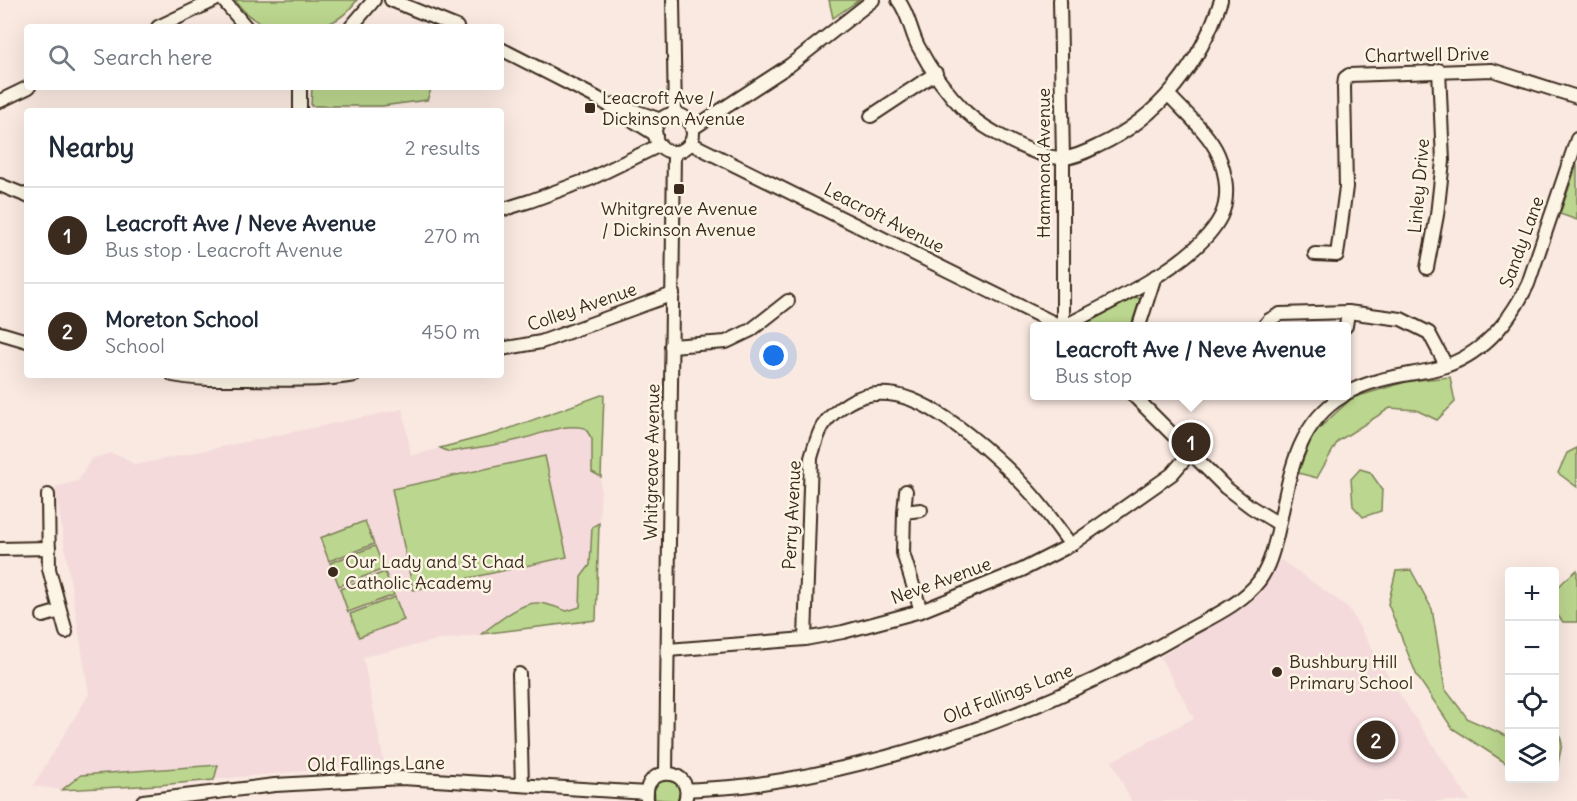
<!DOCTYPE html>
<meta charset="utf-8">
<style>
body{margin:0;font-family:Delius,sans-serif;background:#f2f2f3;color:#1f2937}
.controls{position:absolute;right:18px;bottom:18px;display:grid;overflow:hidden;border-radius:6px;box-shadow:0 6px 24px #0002}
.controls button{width:54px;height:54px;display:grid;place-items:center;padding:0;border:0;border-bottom:2px solid #e0e1e3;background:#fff;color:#1f2937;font:30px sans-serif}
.you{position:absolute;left:774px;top:356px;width:21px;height:21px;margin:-15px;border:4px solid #fff;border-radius:50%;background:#1a73e8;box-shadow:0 0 0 9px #1a73e833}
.badge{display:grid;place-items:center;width:39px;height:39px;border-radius:50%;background:#3b2a1e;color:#fff;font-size:20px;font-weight:700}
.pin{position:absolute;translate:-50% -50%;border:3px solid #fff;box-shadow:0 2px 6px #0006}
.popup{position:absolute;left:1030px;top:322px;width:321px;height:78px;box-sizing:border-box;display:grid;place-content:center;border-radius:6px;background:#fff;filter:drop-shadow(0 2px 4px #0005);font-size:20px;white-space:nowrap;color:#747a83}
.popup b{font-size:22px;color:#1f2937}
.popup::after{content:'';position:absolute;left:50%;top:100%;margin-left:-12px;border:12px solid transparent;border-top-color:#fff}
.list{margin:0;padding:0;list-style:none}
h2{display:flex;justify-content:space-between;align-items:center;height:78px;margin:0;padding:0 24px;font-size:26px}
h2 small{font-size:20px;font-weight:400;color:#747a83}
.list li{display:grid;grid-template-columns:39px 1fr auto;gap:18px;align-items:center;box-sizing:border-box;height:96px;padding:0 24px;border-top:2px solid #e0e1e3}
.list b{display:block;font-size:22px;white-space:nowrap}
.list p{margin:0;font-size:20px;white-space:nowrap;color:#747a83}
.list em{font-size:20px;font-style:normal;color:#747a83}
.icon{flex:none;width:33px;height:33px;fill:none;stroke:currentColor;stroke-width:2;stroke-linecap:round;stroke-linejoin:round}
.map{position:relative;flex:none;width:1577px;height:801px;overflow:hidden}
.search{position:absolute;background:#fff;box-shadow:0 6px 24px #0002;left:24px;top:24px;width:480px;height:66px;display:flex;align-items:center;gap:15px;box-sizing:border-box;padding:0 21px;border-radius:6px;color:#747a83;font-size:22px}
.panel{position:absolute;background:#fff;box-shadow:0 6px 24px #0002;left:24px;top:108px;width:480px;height:270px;border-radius:6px}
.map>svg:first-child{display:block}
.built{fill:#f5dadc}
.green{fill:#bbd68e;stroke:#7b8056;stroke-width:1.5}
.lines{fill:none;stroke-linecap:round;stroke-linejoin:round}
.minor-casing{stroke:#3b2a1e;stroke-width:16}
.minor{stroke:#fcf5e5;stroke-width:12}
.poi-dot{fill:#3b2a1e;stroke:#fcf5e5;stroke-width:2}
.labels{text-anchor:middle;stroke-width:5;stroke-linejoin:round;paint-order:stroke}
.street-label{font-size:18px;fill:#3b2a1e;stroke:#fcf5e5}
.poi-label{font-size:18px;fill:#3b2a1e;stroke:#fcf5e5;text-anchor:start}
</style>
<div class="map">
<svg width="1577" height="801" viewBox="0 0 1577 801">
<rect width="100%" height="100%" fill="#f9e9e1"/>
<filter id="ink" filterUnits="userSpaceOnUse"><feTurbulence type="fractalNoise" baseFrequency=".0167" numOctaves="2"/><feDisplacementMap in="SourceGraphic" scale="12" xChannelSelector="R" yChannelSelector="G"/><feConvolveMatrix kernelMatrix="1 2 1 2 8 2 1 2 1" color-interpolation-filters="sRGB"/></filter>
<g filter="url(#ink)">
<g class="built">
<polygon points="604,394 596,620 439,640 363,657 384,763 159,785 62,790 33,786 89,694 55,487 78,481 91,459 110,453 122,456 135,465 403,409 411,456 497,433"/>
<polygon points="1281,560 1348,607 1394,686 1470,801 1131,801 1112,761 1194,718 1160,657 1249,604"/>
</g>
<g class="green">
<path d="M235 0H357C333 34 307 27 270 27 255 23 244 13 235 0Z"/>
<polygon points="829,0 859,0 833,18"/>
<polygon points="312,87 432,87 427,100 382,106 311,106"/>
<polygon points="1577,164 1577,220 1560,214"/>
<polygon points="1134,296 1140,299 1131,326 1087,325 1089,319"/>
<polygon points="1450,377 1455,402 1437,420 1416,410 1390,408 1338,441 1317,478 1298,473 1313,434 1352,398 1409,381"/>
<path d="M604 394 601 477 592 472V439L585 428C560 423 541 435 518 440 495 446 471 448 449 452L440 448 497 433Z"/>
<polygon points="1577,448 1577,487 1558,473 1567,453"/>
<polygon points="545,456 567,557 413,590 392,489"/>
<polygon points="1360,469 1370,472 1382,489 1381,511 1363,517 1353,506 1351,479"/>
<polygon points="365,521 374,544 329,561 320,538"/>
<path d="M599 523 596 620 481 634C495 624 518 604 535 603 545 602 558 608 567 611L580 607 581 577 590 565 592 527Z"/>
<polygon points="375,546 384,569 339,586 330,563"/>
<polygon points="1411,570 1432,609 1445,689 1468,719 1509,737 1509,765 1452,728 1417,676 1388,604 1396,571"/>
<path d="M1577 570V622H1563L1555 612C1554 586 1558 586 1577 570Z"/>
<polygon points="385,572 394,595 348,612 340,589"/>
<polygon points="395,597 404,620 359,637 350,614"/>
<polygon points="1555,716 1562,744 1555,778 1554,716"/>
<polygon points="218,765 214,780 159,785 62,790 81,775"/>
<polygon points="665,779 677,784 680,792 677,801 655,799 654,787"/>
</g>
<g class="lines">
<g class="minor-casing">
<g id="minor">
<polyline points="223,0 246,27"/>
<polyline points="391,0 457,27"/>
<polyline points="673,0 675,115"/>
<path d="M898 0C909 14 910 30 918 46 930 69 948 94 966 112 985 130 1038 159 1064 158 1076 157 1088 151 1098 146 1159 118 1201 63 1221 0"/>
<polyline points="1060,0 1063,158 1063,326"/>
<polyline points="158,27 215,0"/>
<polyline points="351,27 374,0"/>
<polyline points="501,49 597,98 656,135"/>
<polyline points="0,101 29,87"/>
<polyline points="615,104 661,120"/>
<polyline points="300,111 300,87"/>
<circle cx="674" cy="133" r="19"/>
<polyline points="871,116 936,73"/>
<polyline points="692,129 790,65 873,0"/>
<polyline points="690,143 1060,326"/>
<polyline points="0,185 27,196"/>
<polyline points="501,210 530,201 590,179 660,145"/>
<polyline points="1315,254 1337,255 1346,187 1344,87 1345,78 1349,75 1492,70 1577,97"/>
<polyline points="1427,268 1437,215 1443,161 1439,70"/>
<path d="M1065 326C1110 302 1198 263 1221 216 1230 197 1226 173 1218 154 1209 133 1183 111 1168 94"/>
<polyline points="1139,326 1155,276"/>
<polyline points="1264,326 1269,320 1280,314 1348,312 1401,319 1429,333 1446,365"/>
<polyline points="1346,326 1348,312"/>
<polyline points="0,333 27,341"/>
<polyline points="671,346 726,342 751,330 788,301"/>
<polyline points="501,349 541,342 673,294"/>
<path d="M173 375C198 380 222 379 248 379 284 380 320 381 355 375"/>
<path d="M1347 393C1374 378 1402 376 1431 370 1478 360 1508 325 1528 284L1577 139"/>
<polyline points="1134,396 1226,488 1251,507 1279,524"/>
<polyline points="48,495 49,569 66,632"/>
<polyline points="921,510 904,512 903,553 921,611"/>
<polyline points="904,512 906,491"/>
<polyline points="0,549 49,548"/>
<polyline points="43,616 60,611"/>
<path d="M805 639 811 458C819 430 822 419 848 403 862 394 879 392 896 395 939 403 1000 459 1029 491 1044 507 1057 527 1071 545"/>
<polyline points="668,650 805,639 843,632 921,611 1022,570 1071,545 1172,474 1190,453"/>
<polyline points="519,674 522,785"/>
<polyline points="666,773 674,152"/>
<path d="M687 790C708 788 729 788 750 785 901 764 1049 710 1181 634 1207 619 1241 605 1259 581 1269 567 1273 551 1277 535 1289 483 1293 426 1343 396"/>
<path d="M647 799C642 763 696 767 685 801"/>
<polyline points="143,801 275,785 402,778 647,793"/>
</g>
</g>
<use href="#minor" class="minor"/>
</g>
</g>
<g class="poi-dot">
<rect x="584" y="102" width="12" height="12" rx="3"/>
<rect x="673" y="183" width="12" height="12" rx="3"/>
<circle cx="333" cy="572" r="6"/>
<circle cx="1277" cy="672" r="6"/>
</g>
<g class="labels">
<g class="street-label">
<text transform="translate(1427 55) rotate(-1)" y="6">Chartwell Drive</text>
<text transform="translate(1044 163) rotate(-90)" y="6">Hammond Avenue</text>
<text transform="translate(1419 186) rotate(-85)" y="6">Linley Drive</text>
<text transform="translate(884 218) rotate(27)" y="6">Leacroft Avenue</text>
<text transform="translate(1522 242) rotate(-70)" y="6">Sandy Lane</text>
<text transform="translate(582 307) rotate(-19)" y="6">Colley Avenue</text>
<text transform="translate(652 462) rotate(-89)" y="6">Whitgreave Avenue</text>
<text transform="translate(792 515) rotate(-87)" y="6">Perry Avenue</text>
<text transform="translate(941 581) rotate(-20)" y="6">Neve Avenue</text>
<text transform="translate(1008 694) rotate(-21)" y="6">Old Fallings Lane</text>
<text transform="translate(376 764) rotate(-1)" y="6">Old Fallings Lane</text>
</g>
<g class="poi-label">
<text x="602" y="104">Leacroft Ave /<tspan x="602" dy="21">Dickinson Avenue</tspan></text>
<text x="679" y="215" text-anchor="middle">Whitgreave Avenue<tspan x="679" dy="21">/ Dickinson Avenue</tspan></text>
<text x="345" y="568">Our Lady and St Chad<tspan x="345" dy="21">Catholic Academy</tspan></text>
<text x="1289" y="668">Bushbury Hill<tspan x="1289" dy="21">Primary School</tspan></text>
</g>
</g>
</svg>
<div class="controls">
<button>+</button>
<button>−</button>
<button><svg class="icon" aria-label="locate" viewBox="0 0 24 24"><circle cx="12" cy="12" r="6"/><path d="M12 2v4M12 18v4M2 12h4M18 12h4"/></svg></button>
<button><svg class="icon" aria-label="layers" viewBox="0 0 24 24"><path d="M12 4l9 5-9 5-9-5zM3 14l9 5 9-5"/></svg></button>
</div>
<div class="you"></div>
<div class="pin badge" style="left:1191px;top:442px">1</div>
<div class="popup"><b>Leacroft Ave / Neve Avenue</b>Bus stop</div>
<div class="pin badge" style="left:1376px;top:740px">2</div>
<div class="search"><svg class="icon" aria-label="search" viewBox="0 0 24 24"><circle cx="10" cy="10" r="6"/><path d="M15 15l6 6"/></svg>Search here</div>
<section class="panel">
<h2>Nearby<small>2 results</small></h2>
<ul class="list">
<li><span class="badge">1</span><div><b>Leacroft Ave / Neve Avenue</b><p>Bus stop · Leacroft Avenue</p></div><em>270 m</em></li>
<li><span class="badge">2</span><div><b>Moreton School</b><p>School</p></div><em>450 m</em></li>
</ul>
</section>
</div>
